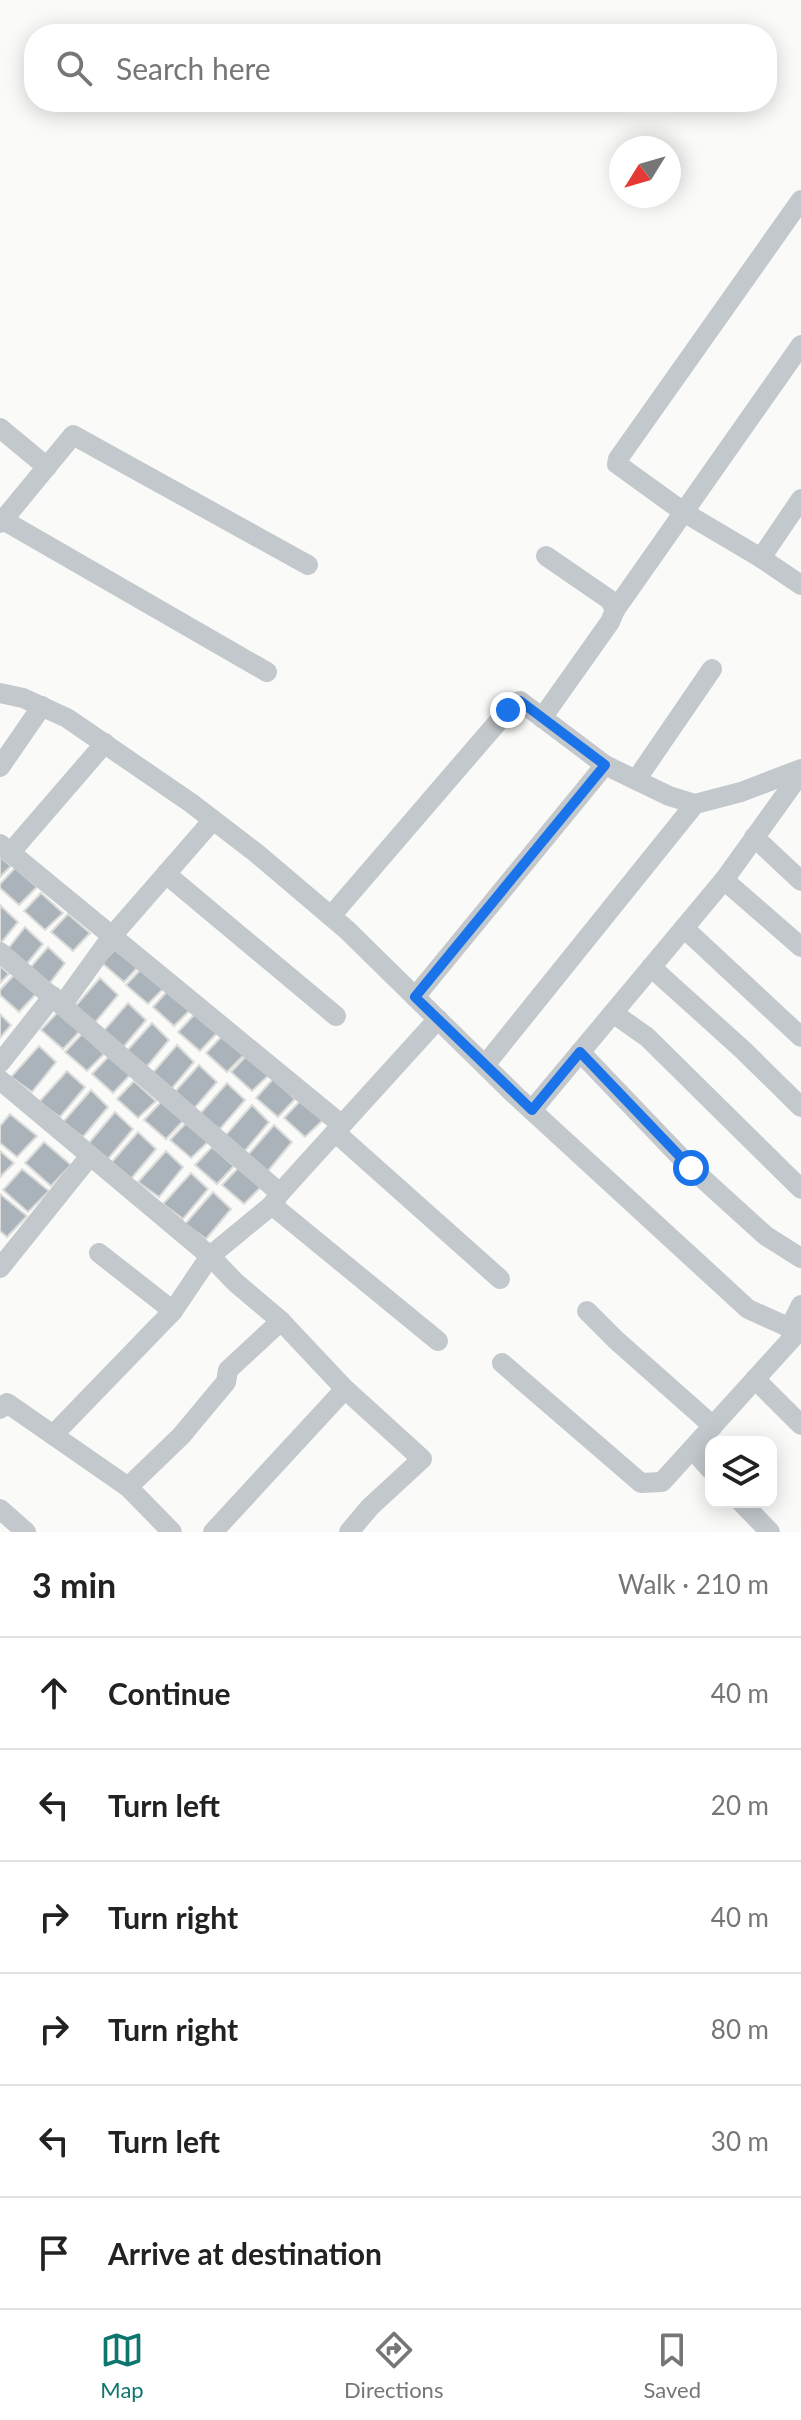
<!DOCTYPE html>
<meta charset="utf-8">
<style>
body{margin:0;font-family:Lato,sans-serif;background:#f6f6f6;color:#222}
.controls{position:absolute;right:24px;bottom:24px;display:grid;overflow:hidden;border-radius:16px;box-shadow:0 4px 20px #0003}
.controls button{width:72px;height:72px;display:grid;place-items:center;padding:0;border:0;border-bottom:2px solid #e0e0e0;background:#fff;color:#222;font:40px sans-serif}
.compass{position:absolute;left:609px;top:136px;width:72px;height:72px;border-radius:50%;background:#fff;box-shadow:0 4px 20px #0003;rotate:233deg}
.stop{position:absolute;width:24px;height:24px;margin:-18px;border:6px solid #1a73e8;border-radius:50%;background:#fff}
.stop.end{background:#1a73e8;border-color:#fff;box-shadow:0 2px 8px #0008}
.list{margin:0;padding:0;list-style:none}
h2{display:flex;justify-content:space-between;align-items:center;height:104px;margin:0;padding:0 32px;font-size:34px}
h2 small{font-size:26px;font-weight:400;color:#767676}
.list li{display:grid;grid-template-columns:52px 1fr auto;gap:24px;align-items:center;box-sizing:border-box;height:112px;padding:0 32px;border-top:2px solid #e0e0e0}
.list b{display:block;font-size:30px;white-space:nowrap}
.list em{font-size:26px;font-style:normal;color:#767676}
.icon{flex:none;width:44px;height:44px;fill:none;stroke:currentColor;stroke-width:2;stroke-linecap:round;stroke-linejoin:round}
.map{position:relative;flex:none;width:801px;height:1532px;overflow:hidden}
.search{position:absolute;background:#fff;box-shadow:0 4px 20px #0003;left:24px;right:24px;top:24px;height:88px;display:flex;align-items:center;gap:20px;box-sizing:border-box;padding:0 28px;border-radius:32px;color:#767676;font-size:30px}
.sheet{height:776px;background:#fff}
nav{display:flex;justify-content:space-around;align-items:center;box-sizing:border-box;height:112px;border-top:2px solid #e0e0e0;background:#fff;font-size:22px;color:#767676}
nav a{display:grid;justify-items:center;gap:4px}
nav .on{color:#0f766e}
.map>svg:first-child{display:block}
.building{fill:#aab3b9;stroke:#dcdcda;stroke-width:2}
.lines{fill:none;stroke-linecap:round;stroke-linejoin:round}
.minor{stroke:#c3c8cc;stroke-width:20}
.route{stroke:#1a73e8;stroke-width:10}
</style>
<div class="map">
<svg width="801" height="1532" viewBox="0 0 801 1532">
<rect width="100%" height="100%" fill="#fafaf8"/>
<g class="building">
<polygon points="0,857 11,866 0,877"/>
<polygon points="15,868 37,887 19,905 0,888 0,884"/>
<polygon points="41,893 63,913 45,930 24,911"/>
<polygon points="0,905 18,922 1,943 0,942"/>
<polygon points="68,914 90,933 73,951 51,932"/>
<polygon points="25,927 43,944 25,966 7,950"/>
<polygon points="119,945 141,964 124,982 102,963"/>
<polygon points="48,947 65,963 49,984 29,969"/>
<polygon points="0,966 9,974 0,983"/>
<polygon points="143,967 165,987 148,1004 126,985"/>
<polygon points="14,975 36,994 19,1012 0,995 0,990"/>
<polygon points="100,978 118,995 93,1025 72,1010"/>
<polygon points="170,988 192,1008 174,1026 153,1007"/>
<polygon points="128,1003 146,1020 121,1050 100,1035"/>
<polygon points="58,1012 80,1031 63,1049 41,1030"/>
<polygon points="0,1014 11,1025 0,1038"/>
<polygon points="195,1014 217,1033 200,1051 178,1032"/>
<polygon points="152,1023 169,1040 144,1070 124,1054"/>
<polygon points="82,1034 104,1054 87,1071 65,1052"/>
<polygon points="223,1035 245,1054 227,1072 206,1053"/>
<polygon points="177,1045 194,1062 169,1092 149,1077"/>
<polygon points="39,1046 56,1062 32,1092 11,1077"/>
<polygon points="248,1054 270,1074 252,1091 231,1072"/>
<polygon points="109,1056 130,1075 113,1093 92,1074"/>
<polygon points="199,1065 217,1082 192,1111 171,1096"/>
<polygon points="67,1071 85,1087 60,1117 39,1102"/>
<polygon points="273,1079 295,1099 278,1117 256,1098"/>
<polygon points="134,1081 156,1101 138,1118 117,1099"/>
<polygon points="227,1083 245,1100 220,1129 199,1115"/>
<polygon points="91,1090 108,1107 83,1137 63,1122"/>
<polygon points="301,1100 323,1120 305,1137 284,1118"/>
<polygon points="161,1102 183,1121 166,1139 144,1120"/>
<polygon points="252,1105 269,1122 244,1152 224,1137"/>
<polygon points="115,1112 133,1129 108,1159 88,1144"/>
<polygon points="10,1114 37,1136 17,1157 0,1143 0,1126"/>
<polygon points="187,1122 209,1141 191,1158 170,1140"/>
<polygon points="274,1125 292,1142 267,1172 247,1156"/>
<polygon points="138,1132 156,1149 131,1179 110,1164"/>
<polygon points="44,1142 71,1165 51,1186 25,1163"/>
<polygon points="212,1147 234,1166 217,1184 195,1165"/>
<polygon points="0,1151 14,1163 0,1177"/>
<polygon points="166,1151 183,1167 159,1197 138,1182"/>
<polygon points="239,1167 261,1187 244,1204 222,1185"/>
<polygon points="22,1169 49,1191 28,1212 3,1190"/>
<polygon points="191,1173 208,1189 183,1219 163,1204"/>
<polygon points="213,1192 231,1209 206,1239 185,1224"/>
<polygon points="0,1194 27,1216 7,1237 0,1231"/>
</g>
<g class="lines">
<g class="minor">
<polyline points="801,200 618,459 617,464 685,513 761,558 801,585"/>
<polyline points="0,428 47,467"/>
<polyline points="3,520 73,435 308,565"/>
<polyline points="0,523 3,520 267,672"/>
<polyline points="761,558 801,499"/>
<polyline points="615,610 801,345"/>
<polyline points="0,693 23,698 67,718 191,803 255,852 347,930 515,1095 748,1309 801,1333"/>
<polyline points="542,718 610,622 615,610 610,600 546,556"/>
<polyline points="0,767 42,706"/>
<polyline points="636,780 712,669"/>
<polyline points="754,837 801,881"/>
<polyline points="0,844 342,1125"/>
<polyline points="10,853 105,743"/>
<polyline points="166,874 336,1016"/>
<polyline points="724,880 801,947"/>
<polyline points="331,916 515,702 520,701 605,765 669,796 695,804 741,792 801,769"/>
<polyline points="684,928 801,1037"/>
<polyline points="0,952 280,1193 438,1019"/>
<polyline points="651,967 743,1050 801,1107"/>
<polyline points="415,997 605,765"/>
<polyline points="63,1004 112,936 213,820"/>
<polyline points="613,1013 647,1037 801,1189"/>
<polyline points="580,1052 691,1168 766,1236 801,1258"/>
<polyline points="0,1063 53,996"/>
<polyline points="485,1065 695,804"/>
<polyline points="0,1080 210,1256 235,1282 281,1321 345,1389"/>
<polyline points="532,1110 724,880 801,773"/>
<polyline points="335,1132 500,1279"/>
<polyline points="272,1205 438,1341"/>
<polyline points="99,1253 173,1311 210,1256 272,1205 280,1193"/>
<polyline points="0,1268 90,1156"/>
<polyline points="587,1311 616,1340 713,1426"/>
<polyline points="789,1329 801,1305"/>
<polyline points="502,1363 641,1483 662,1482 797,1333"/>
<polyline points="755,1379 801,1425"/>
<polyline points="0,1409 7,1403 128,1487 172,1532"/>
<polyline points="53,1435 173,1311"/>
<polyline points="692,1449 711,1470"/>
<polyline points="128,1487 181,1436 226,1382 228,1370 281,1321"/>
<polyline points="741,1502 770,1532"/>
<polyline points="0,1509 26,1532"/>
<polyline points="213,1532 345,1389 422,1459 370,1507 349,1532"/>
</g>
</g>
<g class="lines">
<polyline class="route" points="508,710 515,702 520,701 605,765 415,997 532,1110 580,1052 691,1168"/>
</g>
</svg>
<div class="controls">
<button><svg class="icon" aria-label="layers" viewBox="0 0 24 24"><path d="M12 4l9 5-9 5-9-5zM3 14l9 5 9-5"/></svg></button>
</div>
<svg class="compass" viewBox="-18 -18 36 36"><path d="M0-13l5 13h-10z" fill="#e53935"/><path d="M0 13l5-13h-10z" fill="#767676"/></svg>
<div class="stop" style="left:691px;top:1168px"></div>
<div class="stop end" style="left:508px;top:710px"></div>
<div class="search"><svg class="icon" aria-label="search" viewBox="0 0 24 24"><circle cx="10" cy="10" r="6"/><path d="M15 15l6 6"/></svg>Search here</div>
</div>
<section class="sheet">
<h2>3 min<small>Walk · 210 m</small></h2>
<ul class="list">
<li><svg class="icon" aria-label="ahead" viewBox="0 0 24 24"><path d="M12 20V5M6 11l6-6 6 6"/></svg><div><b>Continue</b></div><em>40 m</em></li>
<li><svg class="icon" aria-label="left" viewBox="0 0 24 24"><path d="M17 20v-9H6M10 6l-5 5 5 5"/></svg><div><b>Turn left</b></div><em>20 m</em></li>
<li><svg class="icon" aria-label="right" viewBox="0 0 24 24"><path d="M7 20v-9h11M14 6l5 5-5 5"/></svg><div><b>Turn right</b></div><em>40 m</em></li>
<li><svg class="icon" aria-label="right" viewBox="0 0 24 24"><path d="M7 20v-9h11M14 6l5 5-5 5"/></svg><div><b>Turn right</b></div><em>80 m</em></li>
<li><svg class="icon" aria-label="left" viewBox="0 0 24 24"><path d="M17 20v-9H6M10 6l-5 5 5 5"/></svg><div><b>Turn left</b></div><em>30 m</em></li>
<li><svg class="icon" aria-label="arrive" viewBox="0 0 24 24"><path d="M6 21V4h12l-3 4 3 4H6"/></svg><div><b>Arrive at destination</b></div></li>
</ul>
</section>
<nav>
<a class="on"><svg class="icon" aria-label="map" viewBox="0 0 24 24"><path d="M3 6l6-2 6 2 6-2v14l-6 2-6-2-6 2zM9 4v14M15 6v14"/></svg>Map</a>
<a><svg class="icon" aria-label="directions" viewBox="0 0 24 24"><path d="M12 3l9 9-9 9-9-9zM9 14v-3h6M13 9l2 2-2 2"/></svg>Directions</a>
<a><svg class="icon" aria-label="saved" viewBox="0 0 24 24"><path d="M7 4h10v16l-5-4-5 4z"/></svg>Saved</a>
</nav>
